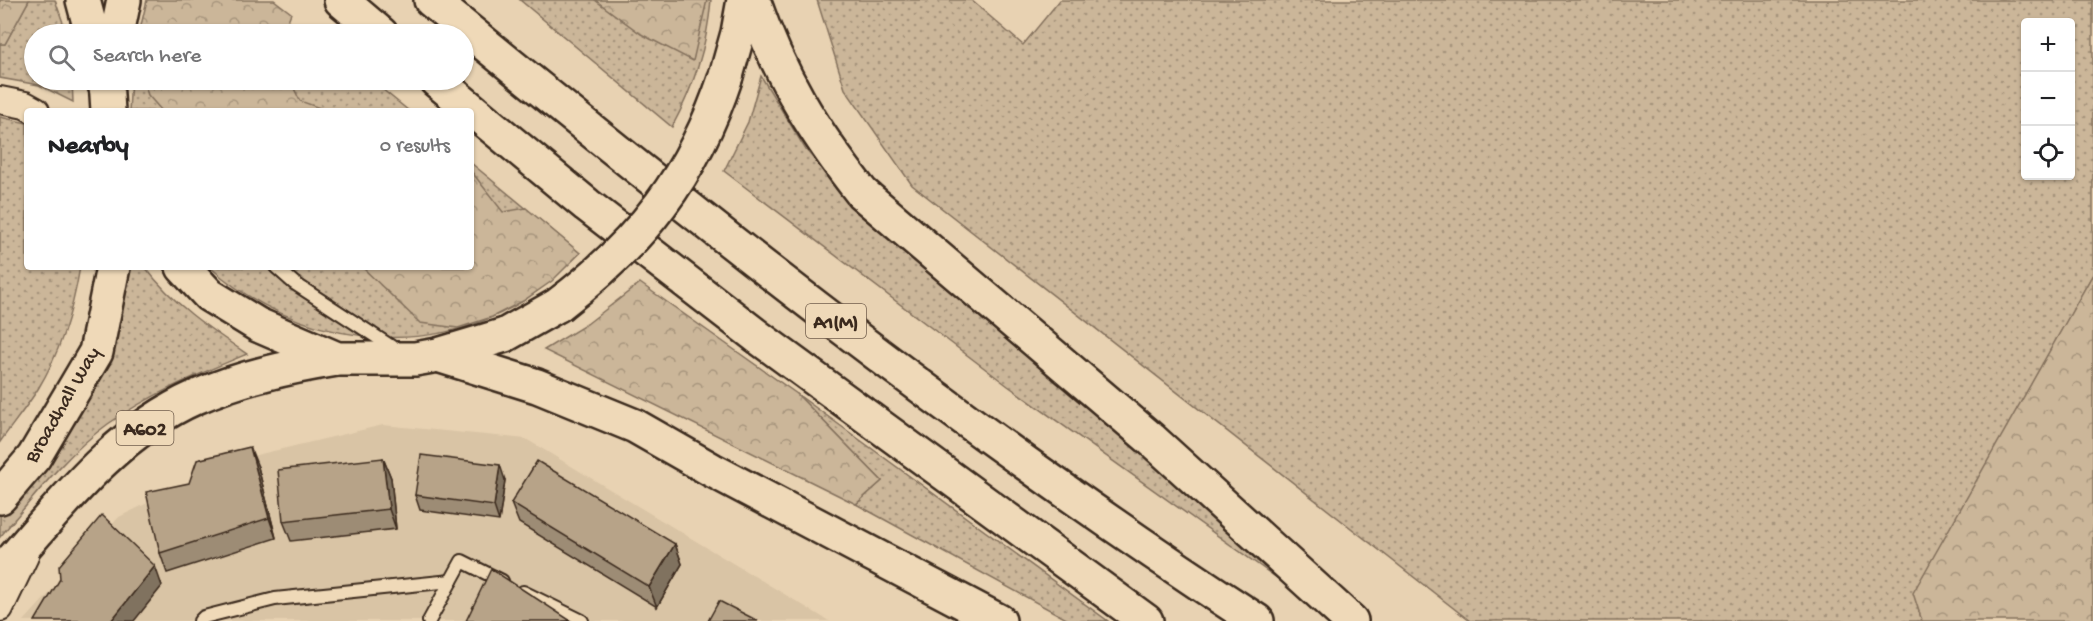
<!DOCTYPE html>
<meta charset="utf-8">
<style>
body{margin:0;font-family:"Gochi Hand",sans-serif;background:#f2f2f2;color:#202124}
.controls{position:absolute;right:18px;top:18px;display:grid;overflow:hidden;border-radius:6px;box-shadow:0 2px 4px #0004}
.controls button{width:54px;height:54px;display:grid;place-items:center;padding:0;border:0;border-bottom:2px solid #e0e0e0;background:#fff;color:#202124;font:30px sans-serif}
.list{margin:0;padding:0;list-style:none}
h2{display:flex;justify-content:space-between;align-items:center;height:78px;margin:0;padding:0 24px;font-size:26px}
h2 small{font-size:20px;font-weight:400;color:#757577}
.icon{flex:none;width:33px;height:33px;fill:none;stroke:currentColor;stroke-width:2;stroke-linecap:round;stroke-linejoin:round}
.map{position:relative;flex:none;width:2093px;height:621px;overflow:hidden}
.search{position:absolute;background:#fff;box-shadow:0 2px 4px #0004;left:24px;top:24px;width:450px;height:66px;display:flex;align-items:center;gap:15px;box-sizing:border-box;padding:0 21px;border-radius:33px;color:#757577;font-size:22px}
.panel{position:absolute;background:#fff;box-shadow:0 2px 4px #0004;left:24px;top:108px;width:450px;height:162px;border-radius:6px}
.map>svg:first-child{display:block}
.built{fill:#d9c4a5}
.grass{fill:url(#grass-dots);stroke:#83705c;stroke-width:1.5;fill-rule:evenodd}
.forest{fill:url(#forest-crowns);stroke:#83705c;stroke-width:1.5}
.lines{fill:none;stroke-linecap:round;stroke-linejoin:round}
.service-casing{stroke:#3b2a1e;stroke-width:16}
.minor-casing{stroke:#3b2a1e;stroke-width:30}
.trunk-casing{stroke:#3b2a1e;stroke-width:38}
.motorway-casing{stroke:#3b2a1e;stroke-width:38}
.service{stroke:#efd9b8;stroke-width:12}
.minor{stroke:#efd9b8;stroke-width:26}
.trunk{stroke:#efd9b8;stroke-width:33}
.motorway{stroke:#efd9b8;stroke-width:33}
.trunk-bridge-casing{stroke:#3b2a1e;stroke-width:38;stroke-linecap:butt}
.trunk-bridge{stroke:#efd9b8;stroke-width:33}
.wall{fill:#9d8c75;stroke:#3b2a1e;stroke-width:1.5}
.shaded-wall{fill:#80725f;stroke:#3b2a1e;stroke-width:1.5}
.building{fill:#b7a388;stroke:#3b2a1e;stroke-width:1.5}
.labels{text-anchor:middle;stroke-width:4.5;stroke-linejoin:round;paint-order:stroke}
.shield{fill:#efd9b8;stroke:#715e4c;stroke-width:1.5}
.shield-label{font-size:20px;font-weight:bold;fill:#3b2a1e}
.street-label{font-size:21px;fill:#3b2a1e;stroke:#efd9b8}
</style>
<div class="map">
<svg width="2093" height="621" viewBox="0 0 2093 621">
<defs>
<pattern id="grass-dots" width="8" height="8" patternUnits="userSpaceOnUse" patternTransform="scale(1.5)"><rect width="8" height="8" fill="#cbb699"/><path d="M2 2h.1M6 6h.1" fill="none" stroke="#a6947c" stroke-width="1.8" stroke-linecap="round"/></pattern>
<pattern id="forest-crowns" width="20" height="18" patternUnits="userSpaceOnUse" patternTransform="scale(1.5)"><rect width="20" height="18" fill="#cbb699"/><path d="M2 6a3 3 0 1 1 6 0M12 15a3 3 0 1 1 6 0" fill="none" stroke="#a6947c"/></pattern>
</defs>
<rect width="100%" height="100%" fill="#e8d2b2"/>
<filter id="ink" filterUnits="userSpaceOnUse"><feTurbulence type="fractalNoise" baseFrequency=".0167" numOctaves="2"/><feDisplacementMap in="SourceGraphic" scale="12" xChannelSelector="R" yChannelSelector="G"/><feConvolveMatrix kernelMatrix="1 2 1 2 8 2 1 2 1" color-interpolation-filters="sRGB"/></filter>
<g filter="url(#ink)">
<polygon class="built" points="383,425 526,439 829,621 24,621 119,517 235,460"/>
<g class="grass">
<polygon points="29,0 55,0 67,34 34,34 34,80 72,80 73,102 39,85 0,78 0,44 5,44"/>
<path d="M520 0H711C707 47 694 86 672 127Z"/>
<path d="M817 0H971L1023 45 1060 0H2093V274L1914 593 1922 621H1470L912 185 845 89ZM2026 22H2070V176H2026Z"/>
<polygon points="761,76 806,150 840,189 1337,621 1008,386 724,171 748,122"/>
<polygon points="131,80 371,80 409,111 129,111"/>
<path d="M0 117 27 123V267H80C73 309 60 353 38 389 26 408 12 425 0 442Z"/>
<path d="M471 163 580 253C563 270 545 287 524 300 426 363 294 343 210 267H471Z"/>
<path d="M126 267H145C174 305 207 327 247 354 199 374 150 394 108 424 66 454 33 498 0 537V516L18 495Z"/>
<polygon points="797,394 1108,621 1070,621 856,504 882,481"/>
</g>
<g class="forest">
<polygon points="0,0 29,0 5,44 0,44"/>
<polygon points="147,0 274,0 291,13 283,34 139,34"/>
<polygon points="595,0 707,0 693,61 641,34"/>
<polygon points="143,80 290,80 300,101 328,111 162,111 148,95"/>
<polygon points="471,171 503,212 526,208 580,253 552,281 523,301 492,317 458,328 420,323 362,267 471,267"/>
<polygon points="2093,274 2093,621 1922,621 1913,593"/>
<polygon points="640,283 797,394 882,481 856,504 544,350 587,324"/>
</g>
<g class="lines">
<g class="service-casing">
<g id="service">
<polyline points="276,267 294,283 398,351"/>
<polyline points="523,592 582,621"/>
<polyline points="200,621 204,617 275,599 451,581"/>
<polyline points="429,621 462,561 502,581"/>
</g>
</g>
<g class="minor-casing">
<g id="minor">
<polyline points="0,100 25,105 36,111"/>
<polyline points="0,608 25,556"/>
</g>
</g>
<g class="trunk-casing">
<g id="trunk">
<polyline points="117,34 124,0"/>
<polyline points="726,76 738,33 744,0"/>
<polyline points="106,80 108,111"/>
<polyline points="183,267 209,295 258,325 337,359 415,359 438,355 505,335 558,305"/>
<polyline points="0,497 34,457 96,352 113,267"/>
<path d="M0 574C58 509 114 433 196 397 242 377 288 367 337 359"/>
</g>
</g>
<g class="motorway-casing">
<g id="motorway">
<polyline points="83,0 92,34"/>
<polyline points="341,0 381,34"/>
<path d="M431 0C697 218 968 434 1257 621"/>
<path d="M753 0C779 75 813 131 862 193L1151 439 1351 621"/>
<polyline points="103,80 105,85"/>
<polyline points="436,80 587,205 758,337 1146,621"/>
<polyline points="438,355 537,386 635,426 712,470 999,621"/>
</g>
</g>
<use href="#service" class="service"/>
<use href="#minor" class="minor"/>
<use href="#trunk" class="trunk"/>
<use href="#motorway" class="motorway"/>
<g class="trunk-bridge-casing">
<path id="trunk-bridge" d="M558 305C641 242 693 176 726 76"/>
</g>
<use href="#trunk-bridge" class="trunk-bridge"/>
</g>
<g class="wall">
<polygon points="383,458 391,478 396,529 291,541 283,521"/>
<polygon points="258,467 276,538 167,573 160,553"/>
<polygon points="505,480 499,521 420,510 415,495"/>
<polygon points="511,503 675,544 682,564 657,607 519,523"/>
</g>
<g class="shaded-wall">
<polygon points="250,447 258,467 276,538 269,518"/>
<polygon points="383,458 391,478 396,529 389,509"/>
<polygon points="500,465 505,480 499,521 494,506"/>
<polygon points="675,544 682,564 657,607 649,587"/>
<polygon points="155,566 162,586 134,621 111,621"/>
</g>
<g class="building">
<polygon points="250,447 269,518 160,553 146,492 189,483 197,460"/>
<polygon points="421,455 500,465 494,506 415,495"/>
<polygon points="383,458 389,509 283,521 278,470"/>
<polygon points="537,461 675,544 649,587 511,503"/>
<polygon points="102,515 155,566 111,621 35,621 60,579 59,566"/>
<polygon points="491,569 571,621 466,621"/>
<polygon points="719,601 758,621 708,621"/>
</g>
</g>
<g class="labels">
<g class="shield">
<rect x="806" y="304" width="60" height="34" rx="4.5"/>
<rect x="116.5" y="411" width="57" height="34" rx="4.5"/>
</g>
<g class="shield-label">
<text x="836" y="328">A1(M)</text>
<text x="145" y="435">A602</text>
</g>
<g class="street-label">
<text transform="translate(61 404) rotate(-60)" y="7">Broadhall Way</text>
</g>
</g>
</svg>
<div class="controls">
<button>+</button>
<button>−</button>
<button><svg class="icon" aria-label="locate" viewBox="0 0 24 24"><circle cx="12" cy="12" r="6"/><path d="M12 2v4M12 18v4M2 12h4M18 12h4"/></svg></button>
</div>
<div class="search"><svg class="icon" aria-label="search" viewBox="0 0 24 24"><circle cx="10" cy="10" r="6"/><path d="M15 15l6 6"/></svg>Search here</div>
<section class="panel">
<h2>Nearby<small>0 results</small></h2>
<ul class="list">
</ul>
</section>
</div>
